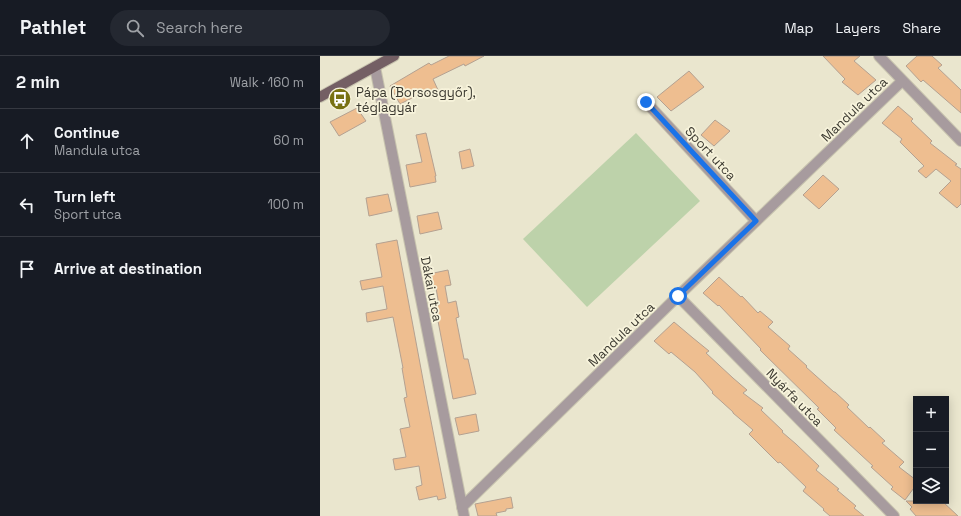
<!DOCTYPE html>
<meta charset="utf-8">
<style>
body{margin:0;font-family:"Space Grotesk",sans-serif;background:#242831;color:#f1f3f6}
.controls{position:absolute;right:12px;bottom:12px;display:grid;overflow:hidden;border-radius:0px;box-shadow:0 2px 10px #0003}
.controls button{width:36px;height:36px;display:grid;place-items:center;padding:0;border:0;border-bottom:1px solid #363941;background:#171b24;color:#f1f3f6;font:20px sans-serif}
.stop{position:absolute;width:12px;height:12px;margin:-9px;border:3px solid #1a73e8;border-radius:50%;background:#fff}
.stop.end{background:#1a73e8;border-color:#fff;box-shadow:0 1px 4px #0008}
.list{margin:0;padding:0;list-style:none}
h2{display:flex;justify-content:space-between;align-items:center;height:52px;margin:0;padding:0 16px;font-size:17px}
h2 small{font-size:13px;font-weight:400;color:#9ea1a6}
.list li{display:grid;grid-template-columns:26px 1fr auto;gap:12px;align-items:center;box-sizing:border-box;height:64px;padding:0 16px;border-top:1px solid #363941}
.list b{display:block;font-size:15px;white-space:nowrap}
.list p{margin:0;font-size:13px;white-space:nowrap;color:#9ea1a6}
.list em{font-size:13px;font-style:normal;color:#9ea1a6}
.icon{flex:none;width:22px;height:22px;fill:none;stroke:currentColor;stroke-width:2;stroke-linecap:round;stroke-linejoin:round}
.map{position:relative;flex:none;width:641px;height:460px;overflow:hidden}
header{display:flex;align-items:center;gap:24px;box-sizing:border-box;height:56px;padding:0 20px;background:#171b24;border-bottom:1px solid #363941}
header strong{font-size:19px}
nav{display:flex;gap:22px;margin-inline-start:auto;font-size:14px}
.search{width:280px;height:36px;background:#242831;display:flex;align-items:center;gap:10px;box-sizing:border-box;padding:0 14px;border-radius:22px;color:#9ea1a6;font-size:15px}
main{display:flex}
aside{flex:1;background:#171b24}
.map>svg:first-child{display:block}
.green{fill:#bdd2aa}
.building{fill:#eebe90;stroke:#b4a191}
.lines{fill:none;stroke-linecap:round;stroke-linejoin:round}
.minor-casing{stroke:#c7c3ae;stroke-width:12}
.major-casing{stroke:#c7c3ae;stroke-width:12}
.minor{stroke:#a79b9e;stroke-width:10}
.major{stroke:#745f64;stroke-width:10}
.route{stroke:#1a73e8;stroke-width:5}
.labels{text-anchor:middle;stroke-width:3.5;stroke-linejoin:round;paint-order:stroke}
.poi-label{font-size:13px;fill:#3b3930;stroke:#f7f3db;text-anchor:start}
.street-label{font-size:13px;fill:#3b3930;stroke:#f7f3db}
</style>
<header>
<strong>Pathlet</strong>
<div class="search"><svg class="icon" aria-label="search" viewBox="0 0 24 24"><circle cx="10" cy="10" r="6"/><path d="M15 15l6 6"/></svg>Search here</div>
<nav><a>Map</a><a>Layers</a><a>Share</a></nav>
</header>
<main>
<aside>
<h2>2 min<small>Walk · 160 m</small></h2>
<ul class="list">
<li><svg class="icon" aria-label="ahead" viewBox="0 0 24 24"><path d="M12 20V5M6 11l6-6 6 6"/></svg><div><b>Continue</b><p>Mandula utca</p></div><em>60 m</em></li>
<li><svg class="icon" aria-label="left" viewBox="0 0 24 24"><path d="M17 20v-9H6M10 6l-5 5 5 5"/></svg><div><b>Turn left</b><p>Sport utca</p></div><em>100 m</em></li>
<li><svg class="icon" aria-label="arrive" viewBox="0 0 24 24"><path d="M6 21V4h12l-3 4 3 4H6"/></svg><div><b>Arrive at destination</b></div></li>
</ul>
</aside>
<div class="map">
<svg width="641" height="460" viewBox="0 0 641 460">
<rect width="100%" height="100%" fill="#eae6ce"/>
<polygon class="green" points="316,77 380,145 267,251 203,183"/>
<g class="building">
<polygon points="129,0 164,0 145,10 144,8 113,23 118,34 103,39 102,37 80,48 70,30 109,7 111,9"/>
<polygon points="503,0 540,0 534,5 556,24 538,39 522,26 525,23"/>
<polygon points="597,0 612,0 622,9 618,12 641,34 641,57 603,24 601,26 586,10"/>
<polygon points="369,15 384,31 351,55 337,41"/>
<polygon points="578,50 593,63 591,65 612,85 610,87 637,108 635,109 641,113 641,148 637,152 619,137 631,125 616,113 606,122 598,115 604,110 580,86 582,83 562,67"/>
<polygon points="37,52 46,65 19,80 10,66"/>
<polygon points="395,64 410,75 394,90 381,79"/>
<polygon points="106,77 116,120 115,120 116,126 90,131 86,109 102,106 96,79"/>
<polygon points="150,93 154,110 142,113 139,96"/>
<polygon points="503,119 519,133 499,153 483,139"/>
<polygon points="68,138 72,155 49,160 46,142"/>
<polygon points="118,156 122,173 100,178 97,160"/>
<polygon points="77,184 104,329 126,442 118,444 117,440 99,444 96,431 102,429 99,410 75,414 73,403 86,401 80,373 90,371 84,342 87,341 82,312 83,312 73,261 47,266 46,257 67,253 63,230 42,234 40,225 62,221 56,188"/>
<polygon points="128,214 131,229 125,230 128,247 136,245 139,261 136,262 144,303 148,303 156,338 133,343 118,265 116,265 113,250 119,249 116,232 112,233 109,218"/>
<polygon points="399,221 421,241 422,240 438,257 440,255 453,266 448,271 470,290 468,293 487,310 486,311 514,336 515,336 529,349 527,351 549,372 550,371 565,385 562,387 584,406 579,411 596,424 596,429 585,444 571,433 573,431 551,411 553,410 514,374 516,372 497,353 499,352 440,294 441,293 399,249 398,250 383,237"/>
<polygon points="354,266 373,282 389,295 386,297 413,322 427,334 423,337 443,352 441,354 463,375 462,376 476,388 499,410 496,414 519,433 517,434 536,450 534,452 544,460 510,460 503,454 504,453 483,435 486,431 460,406 458,407 429,378 433,374 413,357 413,356 392,337 393,336 375,316 351,296 349,298 334,285"/>
<polygon points="156,358 159,375 139,379 135,362"/>
<polygon points="191,441 193,452 186,453 186,455 176,457 177,460 158,460 155,448"/>
<polygon points="586,445 622,445 638,460 596,460 590,453 592,451"/>
</g>
<g class="lines">
<g class="minor-casing">
<g id="minor">
<polyline points="559,0 641,85"/>
<polyline points="55,11 144,460"/>
<polyline points="326,46 436,165"/>
<polyline points="358,240 574,460"/>
<polyline points="142,451 358,240 582,25"/>
</g>
</g>
<g class="major-casing">
<polyline id="major" points="0,41 74,0"/>
</g>
<use href="#minor" class="minor"/>
<use href="#major" class="major"/>
</g>
<g class="lines">
<polyline class="route" points="326,46 436,165 358,240"/>
</g>
<defs>
<g id="bus-disc" transform="scale(1.15)"><circle r="9.5" fill="#787112" stroke="#f7f3db"/><path d="M-5-6H5V4H4V6H2V4H-2V6H-4V4H-5ZM-3.5-4V0h7V-4ZM-3.5 1.2v1.5H-2V1.2ZM2 1.2v1.5H3.5V1.2Z" fill="#fff"/></g>
</defs>
<g fill-rule="evenodd">
<use href="#bus-disc" x="20" y="43"/>
</g>
<g class="labels">
<g class="poi-label">
<text x="36" y="41">Pápa (Borsosgyőr),<tspan x="36" dy="15">téglagyár</tspan></text>
</g>
<g class="street-label">
<text transform="translate(534 53) rotate(-44)" y="5">Mandula utca</text>
<text transform="translate(391 97) rotate(47)" y="5">Sport utca</text>
<text transform="translate(112 233) rotate(79)" y="5">Dákai utca</text>
<text transform="translate(301 278) rotate(-44)" y="5">Mandula utca</text>
<text transform="translate(475 341) rotate(46)" y="5">Nyárfa utca</text>
</g>
</g>
</svg>
<div class="controls">
<button>+</button>
<button>−</button>
<button><svg class="icon" aria-label="layers" viewBox="0 0 24 24"><path d="M12 4l9 5-9 5-9-5zM3 14l9 5 9-5"/></svg></button>
</div>
<div class="stop" style="left:358px;top:240px"></div>
<div class="stop end" style="left:326px;top:46px"></div>
</div>
</main>
